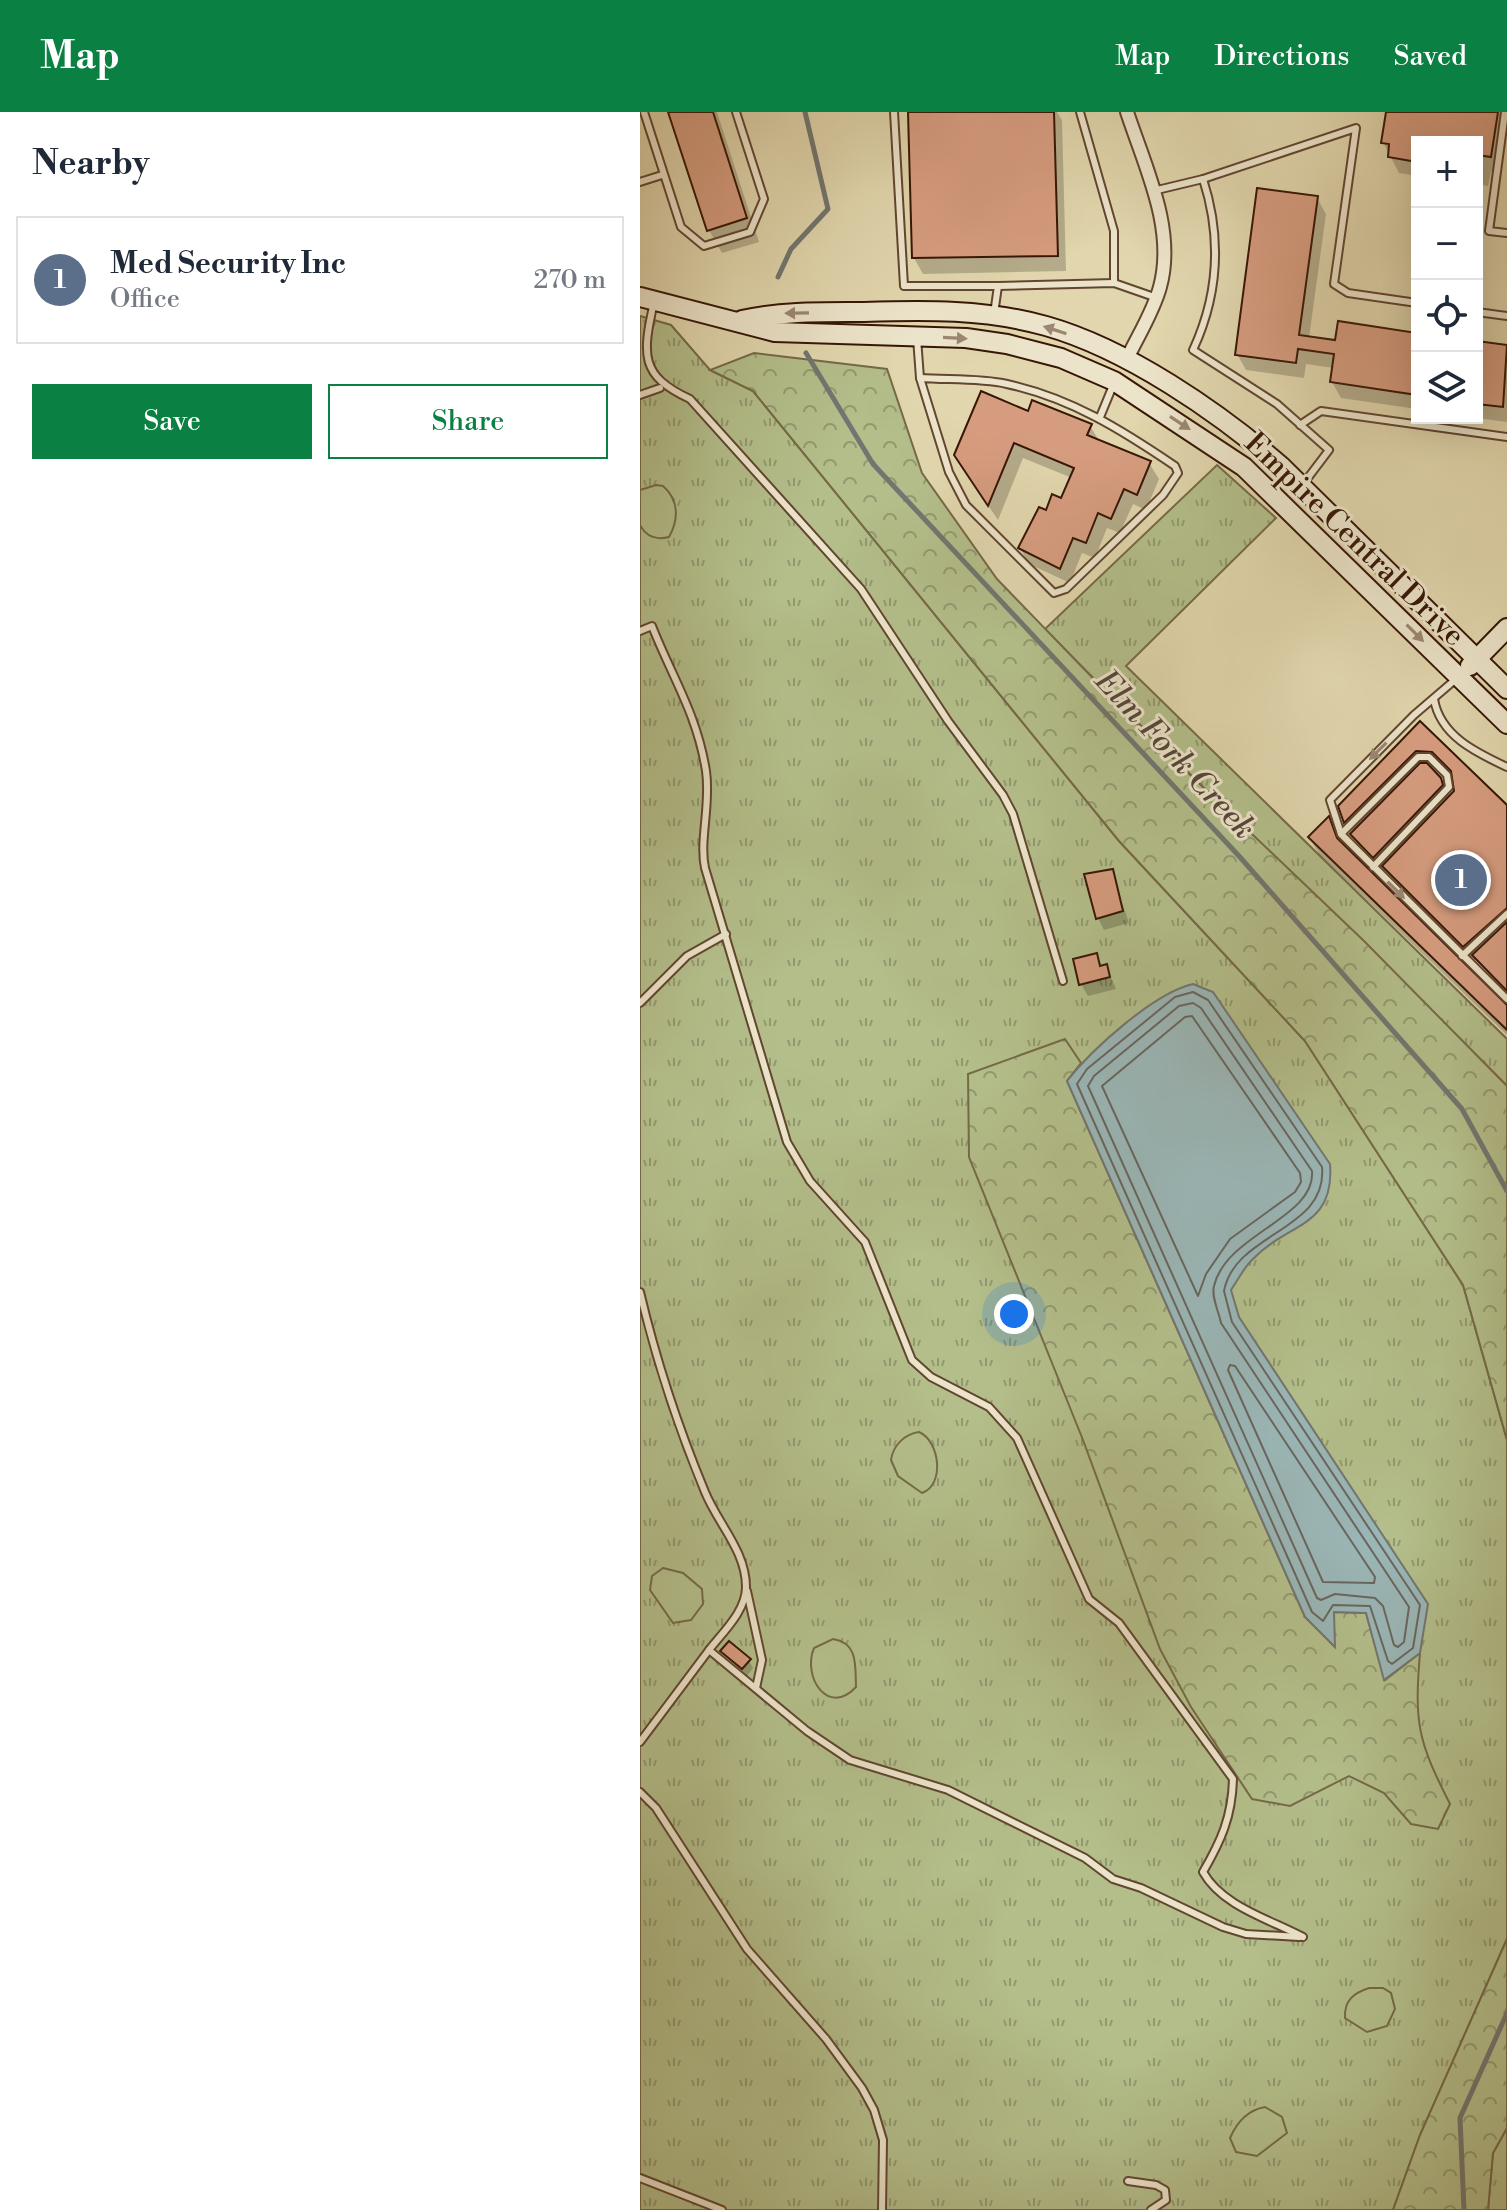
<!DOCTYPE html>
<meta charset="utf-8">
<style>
body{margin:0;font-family:"Libre Bodoni",serif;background:#f6f6f7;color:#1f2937}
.controls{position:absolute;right:24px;top:24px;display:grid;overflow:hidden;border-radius:0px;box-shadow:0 8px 32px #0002}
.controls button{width:72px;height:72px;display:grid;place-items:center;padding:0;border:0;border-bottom:2px solid #e0e1e3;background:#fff;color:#1f2937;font:40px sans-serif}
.you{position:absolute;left:374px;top:1202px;width:28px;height:28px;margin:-20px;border:6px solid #fff;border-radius:50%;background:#1a73e8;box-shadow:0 0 0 12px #1a73e833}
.badge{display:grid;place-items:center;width:52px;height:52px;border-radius:50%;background:#0b8043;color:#fff;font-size:26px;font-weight:700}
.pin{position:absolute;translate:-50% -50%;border:4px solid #fff;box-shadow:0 2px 8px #0006}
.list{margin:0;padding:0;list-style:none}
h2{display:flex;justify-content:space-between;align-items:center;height:104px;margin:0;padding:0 32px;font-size:34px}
h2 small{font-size:26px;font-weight:400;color:#747a83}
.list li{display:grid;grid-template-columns:52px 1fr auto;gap:24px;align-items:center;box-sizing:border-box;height:128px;margin:0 16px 16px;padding:0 16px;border:2px solid #e0e1e3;border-radius:0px}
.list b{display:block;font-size:30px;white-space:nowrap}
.list p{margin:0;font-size:26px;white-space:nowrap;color:#747a83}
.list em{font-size:26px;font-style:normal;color:#747a83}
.actions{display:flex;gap:16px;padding:24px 32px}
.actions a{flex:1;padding:18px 0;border:2px solid #0b8043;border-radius:0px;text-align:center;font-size:28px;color:#0b8043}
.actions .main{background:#0b8043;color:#fff}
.icon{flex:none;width:44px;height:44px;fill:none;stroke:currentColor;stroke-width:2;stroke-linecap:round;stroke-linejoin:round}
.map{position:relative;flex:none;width:867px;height:2098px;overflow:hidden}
header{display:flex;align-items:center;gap:48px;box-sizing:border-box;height:112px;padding:0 40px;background:#0b8043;color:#fff}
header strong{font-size:38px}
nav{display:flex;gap:44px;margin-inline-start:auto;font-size:28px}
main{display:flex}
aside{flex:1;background:#fff}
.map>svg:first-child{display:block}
.grass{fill:url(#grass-tufts);stroke:#756a48;stroke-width:2}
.forest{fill:url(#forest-crowns);stroke:#756a48;stroke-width:2}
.pitch{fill:#b3be8a;stroke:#756a48;stroke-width:2}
.water{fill:#9ab6b6;stroke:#727670;stroke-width:2}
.shadow{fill:#0003;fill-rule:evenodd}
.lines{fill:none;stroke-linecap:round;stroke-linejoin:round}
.shore{stroke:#68665e;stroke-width:2}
.stream{stroke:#727670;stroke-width:5}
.building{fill:#d69c7f;stroke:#371606;stroke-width:2}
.lane-casing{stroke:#624630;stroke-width:10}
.street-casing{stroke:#624630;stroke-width:16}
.secondary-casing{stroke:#371606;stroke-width:22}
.lane{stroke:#ece4ca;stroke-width:6}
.street{stroke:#ece4ca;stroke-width:12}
.secondary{stroke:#ece4ca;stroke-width:18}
.oneway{fill:#9b8772}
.labels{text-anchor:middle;stroke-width:6;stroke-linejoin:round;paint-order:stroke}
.street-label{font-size:30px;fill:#371606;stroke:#ece4ca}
.water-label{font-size:32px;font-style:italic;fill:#55463b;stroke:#ece4ca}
</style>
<header>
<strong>Map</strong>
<nav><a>Map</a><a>Directions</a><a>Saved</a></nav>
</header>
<main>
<aside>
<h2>Nearby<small></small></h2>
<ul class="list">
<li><span class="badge" style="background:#5c6f8a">1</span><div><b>Med Security Inc</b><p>Office</p></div><em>270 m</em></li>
</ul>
<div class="actions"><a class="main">Save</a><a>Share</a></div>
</aside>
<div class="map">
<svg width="867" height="2098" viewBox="0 0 867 2098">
<defs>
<pattern id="grass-tufts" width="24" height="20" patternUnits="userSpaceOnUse" patternTransform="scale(2)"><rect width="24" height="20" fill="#b3be8a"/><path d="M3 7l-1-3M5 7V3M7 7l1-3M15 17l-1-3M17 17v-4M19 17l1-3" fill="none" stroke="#92996f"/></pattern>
<pattern id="forest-crowns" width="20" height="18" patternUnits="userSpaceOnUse" patternTransform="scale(2)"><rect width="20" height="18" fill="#b3be8a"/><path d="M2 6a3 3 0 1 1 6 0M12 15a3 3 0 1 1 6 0" fill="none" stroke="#92996f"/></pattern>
</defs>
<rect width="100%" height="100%" fill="#e1d6ad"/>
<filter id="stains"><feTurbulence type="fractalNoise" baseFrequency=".0025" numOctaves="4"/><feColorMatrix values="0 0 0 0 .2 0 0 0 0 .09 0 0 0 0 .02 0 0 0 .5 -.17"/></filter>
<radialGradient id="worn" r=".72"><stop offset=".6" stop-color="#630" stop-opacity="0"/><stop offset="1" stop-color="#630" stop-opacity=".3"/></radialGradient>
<g class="grass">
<polygon points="0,204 31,213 70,258 113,279 479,729 665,929 823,1173 867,1328 867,1827 780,2023 753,2098 0,2098"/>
<path d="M577 353 636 406 486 554 867 927V974C715 820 556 672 405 517Z"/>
<polygon points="867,2016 867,2098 848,2098 853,2041"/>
</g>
<g class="forest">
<polygon points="114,241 247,257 282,361 357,467 502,617 724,829 867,974 867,1328 823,1173 665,929 479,729 113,279 70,258"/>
<path d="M425 927 441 951 427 969 665 1505 694 1534V1500L726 1501 745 1568 780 1541C774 1612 778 1629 810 1692L798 1717 771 1712 744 1681 709 1664 650 1694 612 1687 551 1595 520 1537 443 1328 329 1045 328 962Z"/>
<polygon points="867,1827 867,2016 853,2041 848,2098 753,2098 780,2023"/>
</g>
<g class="pitch">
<path d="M16 373 23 374C39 388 39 407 29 425 17 428 6 425 0 413V378Z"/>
<path d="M279 1320C300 1329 305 1373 282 1381L258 1364 251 1348C253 1333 265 1322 279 1320Z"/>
<polygon points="23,1456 43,1461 62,1477 63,1492 51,1508 33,1511 10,1478 12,1464"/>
<path d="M193 1527C219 1531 215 1555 216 1575 188 1605 162 1565 174 1536Z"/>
<path d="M729 1876H743L751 1881 755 1897 747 1914 727 1920 705 1906C704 1888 714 1881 729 1876Z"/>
<path d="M625 1995 642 2005 647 2021 617 2044 596 2040 590 2026C597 2010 608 1998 625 1995Z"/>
</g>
<path class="water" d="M553 872 573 880 690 1052C695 1116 648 1110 613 1147 604 1155 598 1168 591 1178L599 1205 788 1492 780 1541 744 1568 726 1501 694 1500 695 1535 665 1505 427 969C452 937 514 881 553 872Z"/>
<g class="shadow">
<polygon points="30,0 77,0 119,130 82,141 69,118"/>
<polygon points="270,0 417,0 422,8 426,159 283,162 274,146"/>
<polygon points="748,0 867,0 860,60 851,59 848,74 837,72 837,30 777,30 777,64 759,61 743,30"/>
<polygon points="677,86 686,102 669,226 697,230 773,222 777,213 777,297 701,286 692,270 694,256 666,252 664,266 606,258 597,242"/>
<polygon points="837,231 867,235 867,310 837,306"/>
<polygon points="389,301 450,314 460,330 509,351 519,367 506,398 493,392 480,421 467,416 455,446 442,441 430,471 389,452 380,436 407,400 422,389 432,366 383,346 358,408 326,360"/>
<path d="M780 612 867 696V883L836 847 833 850 754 771 746 758 744 760 721 738 700 694ZM788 655H803L814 667 816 679 810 685Z"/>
<polygon points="688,707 701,733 867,893 867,923 679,742 670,726"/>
<polygon points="471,759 489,811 464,818 458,806"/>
<polygon points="456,843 463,855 466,854 476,877 448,884 441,872"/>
<polygon points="82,1539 109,1549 113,1556 107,1564"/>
</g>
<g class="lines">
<g class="shore">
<path d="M553 880 568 888 682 1055C688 1119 595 1120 584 1179L592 1210 780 1493 773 1536 752 1552 748 1549 730 1494 693 1493 683 1509 672 1500 437 972 447 957 535 885Z"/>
<path d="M553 891 561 896 672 1059C676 1106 586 1122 574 1174 571 1185 579 1200 581 1211L769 1495 764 1530 758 1535 754 1533 743 1494 735 1486 695 1482 681 1488 677 1486 448 974 454 964 539 894Z"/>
<polygon points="552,904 660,1061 661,1070 655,1080 590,1127 566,1162 558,1184 462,974 545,905"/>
<polygon points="590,1253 595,1254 735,1465 734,1471 683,1470 588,1258"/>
</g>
<g class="stream">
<polyline points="138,165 151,137 188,97 165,0"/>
<polyline points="166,241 233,352 599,744 822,997 867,1079"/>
<polyline points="824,2098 820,2006 867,1901"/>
</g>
</g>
<g class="building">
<polygon points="28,0 73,0 107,106 67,119"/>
<polygon points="268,0 414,0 418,144 272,146"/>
<polygon points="746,0 858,0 851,45 837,43 837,30 777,30 777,50 748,45 749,32 741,31"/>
<polygon points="617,76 678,84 659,223 695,228 698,209 777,221 777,283 690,270 694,242 658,237 656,251 595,243"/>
<polygon points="837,229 867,233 863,295 837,292"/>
<polygon points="341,279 388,299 392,288 452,312 447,323 511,349 497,383 484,377 471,407 458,401 446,431 433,426 420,457 378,436 399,395 406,398 412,382 421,386 434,356 374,331 348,394 314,343"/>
<polygon points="780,609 867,693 867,796 823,835 742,754 814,679 811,659 792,640 776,639 704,711 698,694"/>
<polygon points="780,651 787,651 801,666 803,673 733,746 710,722"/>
<polygon points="689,704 697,726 867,893 867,918 668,725"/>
<polygon points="473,757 483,799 456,807 444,762"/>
<polygon points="867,810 867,879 832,843"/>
<polygon points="457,841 460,854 467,852 470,865 439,873 433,847"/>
<polygon points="89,1529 111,1547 102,1557 80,1539"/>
</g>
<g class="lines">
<g class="lane-casing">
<g id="lane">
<polyline points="4,0 41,115 64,134 110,120 124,87 96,0"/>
<polyline points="254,0 264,174 358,174 354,202"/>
<polyline points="440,0 474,119 474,171"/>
<polyline points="865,0 849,119 867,121"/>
<path d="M563 67C582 126 579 182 553 238L637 292 689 338 664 371"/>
<polyline points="0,70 22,63"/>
<polyline points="513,79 563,67 716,16 694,172 708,181 777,191"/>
<polyline points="358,174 474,171 517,186"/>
<path d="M14 190C2 243 0 264 50 287L221 477 308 609 363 683 373 702 423 869"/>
<polyline points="837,200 867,204"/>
<polyline points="277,226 280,266"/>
<path d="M280 266C308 268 340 266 367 272 431 286 482 318 535 354L538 361 523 383 426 477 414 481 326 393 309 360Z"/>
<polyline points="0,283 20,276"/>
<polyline points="460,305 474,271"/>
<polyline points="660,313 681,299 867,325"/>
<path d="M0 519 12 514C32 565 57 602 66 659 71 693 59 728 65 756L147 1030 170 1069 225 1130 272 1248 291 1265 349 1295 377 1326 449 1487 479 1511 593 1667C592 1705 581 1729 563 1760 582 1794 629 1807 663 1825"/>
<polyline points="816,567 774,603 690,688 701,722 867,887"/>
<path d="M794 587C800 624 837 641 867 655"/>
<polyline points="701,722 778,645 789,645 807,663 809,675 733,755"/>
<polyline points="822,844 867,802"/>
<polyline points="0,891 47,844 86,822"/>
<path d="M0 1180C16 1248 38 1315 65 1380 78 1412 106 1439 106 1475 106 1499 83 1520 69 1538"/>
<polyline points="107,1479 122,1548 116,1576"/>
<polyline points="0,1630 69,1538 167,1619 210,1648 308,1678 445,1746 473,1767 501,1776 583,1815 606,1822 659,1825"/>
<polyline points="0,1680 16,1696 107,1837 186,1927 222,1976 234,1998 243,2028 242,2098"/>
<polyline points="0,2066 82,2098"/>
<polyline points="488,2069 516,2073 525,2078 526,2088 511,2098"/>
</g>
</g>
<g class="street-casing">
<path id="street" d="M486 249C497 225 513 201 520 175 536 117 505 55 487 0"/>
</g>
<g class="secondary-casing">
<g id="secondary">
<polyline points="0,185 135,220 326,226 367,232 421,246 474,269 604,355 867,612"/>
<path d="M102 208C142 199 183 200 224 200 285 198 346 197 406 214 487 237 577 299 641 354L867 577"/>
<polyline points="830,554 867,516"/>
</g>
</g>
<use href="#lane" class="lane"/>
<use href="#street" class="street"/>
<use href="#secondary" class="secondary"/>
</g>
<defs><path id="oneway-solid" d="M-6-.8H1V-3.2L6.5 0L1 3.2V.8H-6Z" transform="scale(2)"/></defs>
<g class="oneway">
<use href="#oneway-solid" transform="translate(157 201) rotate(179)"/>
<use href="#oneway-solid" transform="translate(415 218) rotate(-162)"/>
<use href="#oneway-solid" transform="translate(315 226) rotate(3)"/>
<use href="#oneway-solid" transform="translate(540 311) rotate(33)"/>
<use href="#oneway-solid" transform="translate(775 521) rotate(45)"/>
<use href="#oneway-solid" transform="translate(738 639) rotate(135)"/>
<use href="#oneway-solid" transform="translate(756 778) rotate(45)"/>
</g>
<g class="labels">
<g class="street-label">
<text transform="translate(715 427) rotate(44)" y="10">Empire Central Drive</text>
</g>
<g class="water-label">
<text transform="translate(536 642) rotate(47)" y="11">Elm Fork Creek</text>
</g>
</g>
<rect width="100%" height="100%" filter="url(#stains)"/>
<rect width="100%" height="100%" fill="url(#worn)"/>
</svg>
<div class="controls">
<button>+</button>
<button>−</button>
<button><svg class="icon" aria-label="locate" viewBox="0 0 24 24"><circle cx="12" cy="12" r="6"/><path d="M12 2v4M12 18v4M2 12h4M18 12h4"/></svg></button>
<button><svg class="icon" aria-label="layers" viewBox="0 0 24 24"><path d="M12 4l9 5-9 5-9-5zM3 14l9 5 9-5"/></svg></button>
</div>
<div class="you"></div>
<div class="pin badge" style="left:821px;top:768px;background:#5c6f8a">1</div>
</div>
</main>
